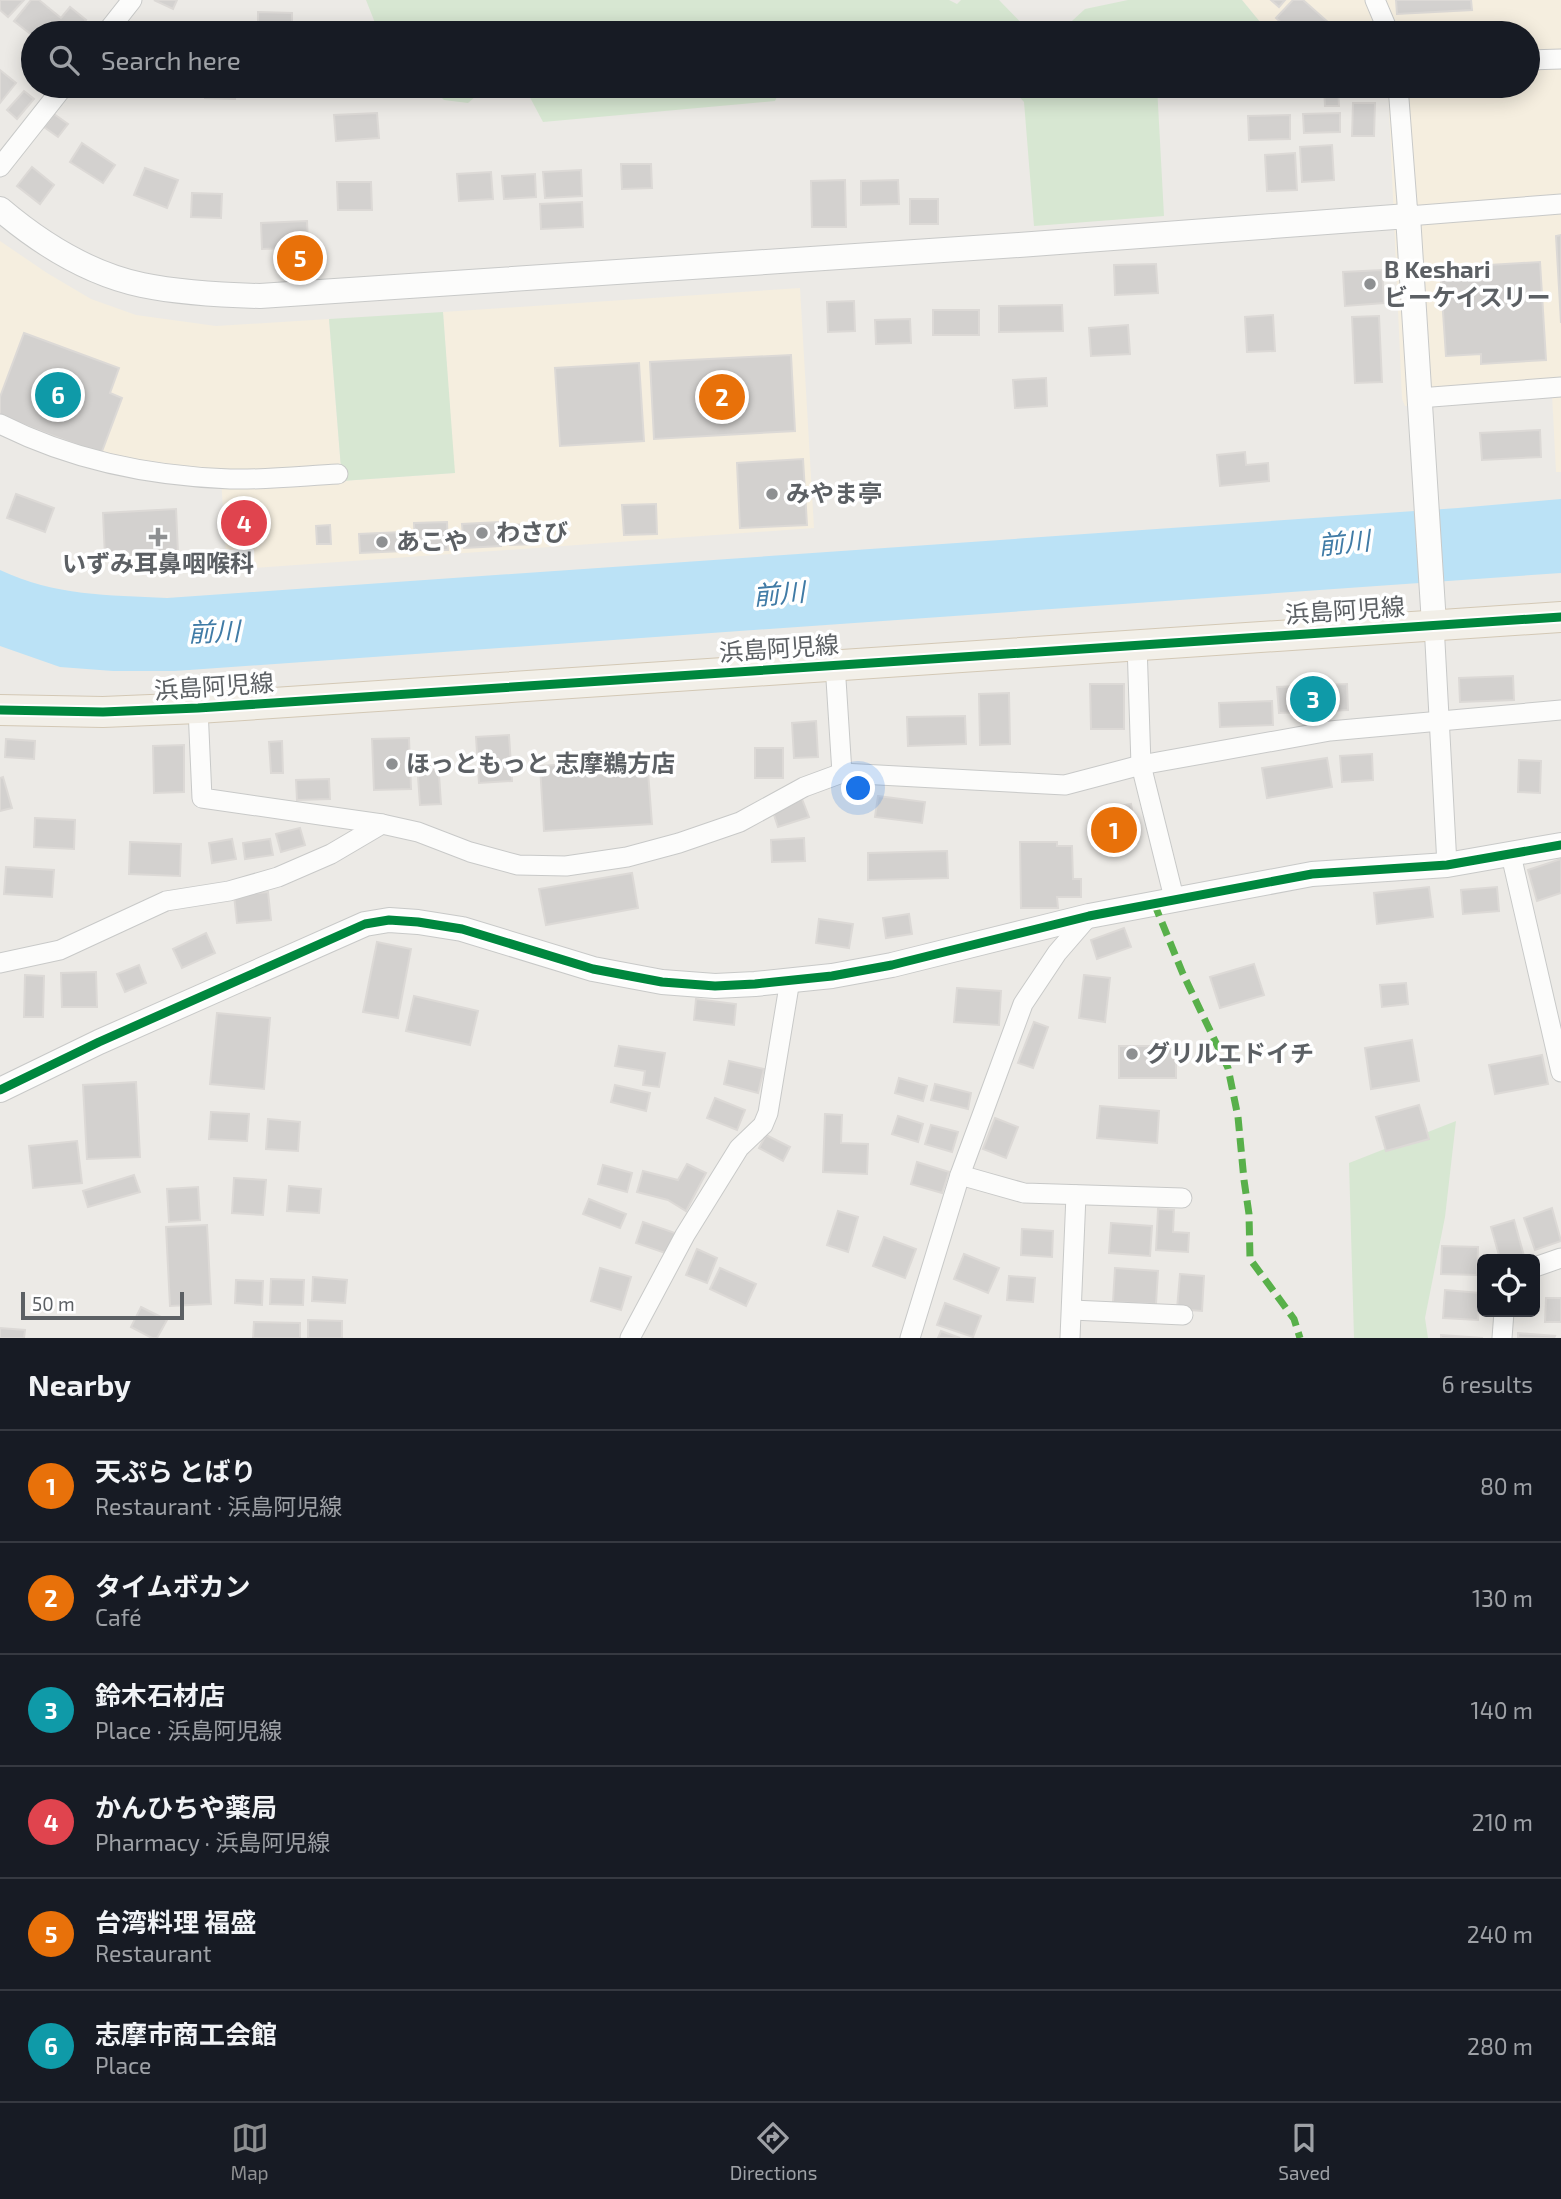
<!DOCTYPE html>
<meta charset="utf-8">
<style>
body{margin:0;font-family:"Exo 2","Noto Sans JP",sans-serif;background:#20242c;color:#f1f3f6}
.controls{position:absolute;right:21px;bottom:21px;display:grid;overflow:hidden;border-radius:10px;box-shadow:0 4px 18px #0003}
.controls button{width:63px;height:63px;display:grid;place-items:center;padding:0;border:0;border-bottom:2px solid #363941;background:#171b24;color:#f1f3f6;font:35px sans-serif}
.scale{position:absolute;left:21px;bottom:18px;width:163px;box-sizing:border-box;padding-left:7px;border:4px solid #5c6064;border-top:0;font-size:19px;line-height:24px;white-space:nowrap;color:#5c6064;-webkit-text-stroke:5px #fff;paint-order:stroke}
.you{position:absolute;left:859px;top:789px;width:24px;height:24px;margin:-18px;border:5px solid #fff;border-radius:50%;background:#1a73e8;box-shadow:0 0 0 10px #1a73e833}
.badge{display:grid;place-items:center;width:46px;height:46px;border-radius:50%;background:#8e9092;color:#fff;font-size:23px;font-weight:700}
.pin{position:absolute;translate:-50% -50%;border:4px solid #fff;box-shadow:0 2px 7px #0006}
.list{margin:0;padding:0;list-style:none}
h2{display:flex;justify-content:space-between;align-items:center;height:91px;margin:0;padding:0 28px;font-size:30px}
h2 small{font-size:23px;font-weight:400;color:#9ea1a6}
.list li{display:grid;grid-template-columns:46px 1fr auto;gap:21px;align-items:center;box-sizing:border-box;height:112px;padding:0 28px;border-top:2px solid #363941}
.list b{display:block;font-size:26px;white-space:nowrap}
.list p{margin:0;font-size:23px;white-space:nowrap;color:#9ea1a6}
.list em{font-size:23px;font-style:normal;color:#9ea1a6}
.icon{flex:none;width:38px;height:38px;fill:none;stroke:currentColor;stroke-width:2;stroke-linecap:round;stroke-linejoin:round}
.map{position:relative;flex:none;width:1561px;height:1338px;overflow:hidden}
.search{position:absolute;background:#171b24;box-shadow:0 4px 18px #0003;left:21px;right:21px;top:21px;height:77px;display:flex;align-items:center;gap:18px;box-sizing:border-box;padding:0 24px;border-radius:38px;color:#9ea1a6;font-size:26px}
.sheet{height:763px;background:#171b24}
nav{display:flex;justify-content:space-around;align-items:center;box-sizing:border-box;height:98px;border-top:2px solid #363941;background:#171b24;font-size:19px;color:#9ea1a6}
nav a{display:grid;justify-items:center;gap:4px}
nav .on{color:#8e9092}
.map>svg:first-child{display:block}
.commercial{fill:#f5eedf}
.green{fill:#d7e7d2}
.water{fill:#bbe2f6}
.building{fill:#d3d1cf;stroke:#dcd9d6;stroke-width:2}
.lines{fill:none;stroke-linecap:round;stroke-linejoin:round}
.minor-casing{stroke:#c8c9c8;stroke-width:21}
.tertiary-casing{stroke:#c8c9c8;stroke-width:26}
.primary-casing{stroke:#d3c8b5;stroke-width:32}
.minor{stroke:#fcfcfb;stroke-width:19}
.tertiary{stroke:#fcfcfb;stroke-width:24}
.primary{stroke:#f2efe8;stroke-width:30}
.quiet{stroke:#58b04a;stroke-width:7;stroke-dasharray:14 7;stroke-linecap:butt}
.cycleway-casing{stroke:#fff;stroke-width:13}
.cycleway{stroke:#00873e;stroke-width:9}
.poi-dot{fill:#8e9092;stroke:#fff;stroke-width:2.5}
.labels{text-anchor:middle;stroke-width:7;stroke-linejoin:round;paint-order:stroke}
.poi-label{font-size:24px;font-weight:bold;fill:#5c6064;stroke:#fff;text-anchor:start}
.street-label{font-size:24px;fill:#5c6064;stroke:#fff}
.water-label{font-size:26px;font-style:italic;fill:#407ba6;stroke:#fff}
</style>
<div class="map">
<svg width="1561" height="1338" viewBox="0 0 1561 1338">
<rect width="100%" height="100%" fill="#eceae6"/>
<g class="commercial">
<polygon points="1242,0 1561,0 1561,472 1556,472 1552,394 1405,406 1402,399 1388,86 1528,86 1528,33 1269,33"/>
<polygon points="0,241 47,273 91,299 136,315 216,326 329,319 342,481 454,473 443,312 800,288 814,528 227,570 221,479 141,469 0,424"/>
</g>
<g class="green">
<polygon points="366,0 949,0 957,4 961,0 999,0 1031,33 379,33"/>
<polygon points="1128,0 1242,0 1269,33 1059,33 1085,9"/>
<polygon points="430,86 487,86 468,103 444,100"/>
<polygon points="519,86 782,86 775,101 543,122 525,88"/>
<polygon points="1000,86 1157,86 1164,216 1034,226 1024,102 1013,90"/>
<polygon points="443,312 455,473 342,481 329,319"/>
<polygon points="1456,1121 1445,1217 1425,1318 1428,1338 1354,1338 1349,1163"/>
</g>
<path class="water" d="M1561 499V573L175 671H113L60 667 0 646V570C55 596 108 595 167 598L1458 508Z"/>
<g class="building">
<polygon points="0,0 24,0 8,17 0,10"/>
<polygon points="31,0 39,0 61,18 70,7 86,20 75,33 33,33 33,36 14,21"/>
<polygon points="154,0 177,0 173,9"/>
<polygon points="1271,0 1285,0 1279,7"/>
<polygon points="1293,0 1303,0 1329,23 1320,33 1293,33 1276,18"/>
<polygon points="1396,0 1471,0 1472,10 1397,14"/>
<polygon points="258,12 292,13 292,33 258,33"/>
<polygon points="0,70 16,83 0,103"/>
<polygon points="205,86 236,86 235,99 205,98"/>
<polygon points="822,86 898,86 898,88 822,91"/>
<polygon points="1324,87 1338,87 1339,106 1325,106"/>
<polygon points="24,91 34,99 17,119 7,110"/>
<polygon points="1353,103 1375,103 1374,136 1352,136"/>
<polygon points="377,113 379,138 336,141 334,115"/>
<polygon points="1340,113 1340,132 1304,133 1303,114"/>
<polygon points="54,114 68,124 58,137 44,127"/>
<polygon points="1290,115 1290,139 1249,140 1248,116"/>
<polygon points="82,143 115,165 103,183 70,162"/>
<polygon points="1332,145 1334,180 1302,182 1300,147"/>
<polygon points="1295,153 1297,190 1267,191 1265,155"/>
<polygon points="621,164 651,164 652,188 622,189"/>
<polygon points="32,167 54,185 40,204 17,186"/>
<polygon points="145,168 178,180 167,208 134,195"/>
<polygon points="581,170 582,196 545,198 543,172"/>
<polygon points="491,172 493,199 459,201 457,174"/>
<polygon points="535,174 536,197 504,199 502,176"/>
<polygon points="845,180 846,227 812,227 811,181"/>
<polygon points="898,180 899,204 861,205 861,181"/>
<polygon points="337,182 371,182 372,210 338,210"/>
<polygon points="192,193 222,194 221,218 191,217"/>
<rect x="910" y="199" width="28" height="25"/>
<polygon points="582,202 583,227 541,229 540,204"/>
<polygon points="307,221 309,264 289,265 288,248 262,249 261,223"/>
<polygon points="1561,235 1561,323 1556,236"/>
<polygon points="1540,262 1546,360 1481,364 1481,354 1446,356 1440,268"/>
<polygon points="1156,264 1158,293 1115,295 1114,265"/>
<polygon points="1382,270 1384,303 1345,306 1343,272"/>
<polygon points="854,301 855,331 828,332 827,302"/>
<polygon points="1062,305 1063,331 999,332 999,306"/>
<rect x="933" y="310" width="46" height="25"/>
<polygon points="1273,315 1275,351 1247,352 1245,317"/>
<polygon points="1379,316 1382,382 1355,383 1352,317"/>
<polygon points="910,319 911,343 876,344 875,320"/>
<polygon points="1128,325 1130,354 1091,356 1089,328"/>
<polygon points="24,333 119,368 110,393 122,398 101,454 0,416 0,397"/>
<polygon points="791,355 795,431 654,439 650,362"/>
<polygon points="639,363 644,441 560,446 555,368"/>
<polygon points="1046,378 1047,406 1015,408 1013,380"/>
<polygon points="1540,430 1541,457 1482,460 1480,433"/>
<polygon points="1245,452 1246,465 1268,463 1269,481 1220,486 1217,455"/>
<polygon points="803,459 807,525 740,528 737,463"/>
<polygon points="16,494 54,508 45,532 7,518"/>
<polygon points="656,504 657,534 624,535 622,505"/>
<polygon points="176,509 178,553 105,557 103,513"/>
<polygon points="259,512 261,539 233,540 231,514"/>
<polygon points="447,522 448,550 415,550 414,523"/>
<polygon points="500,522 501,546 464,548 462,524"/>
<polygon points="535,524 536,544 510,545 509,525"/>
<polygon points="330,525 331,544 317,544 316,526"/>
<polygon points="403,532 404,551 360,553 359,534"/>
<polygon points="1513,676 1514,700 1460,702 1459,678"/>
<polygon points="1090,684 1124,684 1124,729 1091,729"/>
<polygon points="1347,684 1348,710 1279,713 1277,687"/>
<polygon points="1009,693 1010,744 980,745 979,694"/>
<polygon points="1272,701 1273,725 1220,727 1219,703"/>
<polygon points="965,716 966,744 908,746 907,717"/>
<polygon points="816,721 818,757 794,758 792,723"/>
<polygon points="509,735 512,781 479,783 476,737"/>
<polygon points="409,738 411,789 374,790 372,739"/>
<polygon points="6,739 35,741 34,759 5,757"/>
<polygon points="282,741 283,773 271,773 269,742"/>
<polygon points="184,745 184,792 154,793 153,746"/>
<rect x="755" y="748" width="28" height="30"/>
<polygon points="1372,754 1373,780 1342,782 1340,756"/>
<polygon points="1327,758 1332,787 1267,798 1262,768"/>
<polygon points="647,759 652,824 544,831 540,766"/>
<polygon points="438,760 441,804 420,805 417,762"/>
<polygon points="1519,760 1541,761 1540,793 1518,792"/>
<polygon points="3,777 12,808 0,811 0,778"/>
<polygon points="329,779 330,799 297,800 296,780"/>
<polygon points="878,796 925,802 922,823 875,817"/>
<polygon points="802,799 809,817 778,827 772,809"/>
<polygon points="1131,804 1137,839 1103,845 1097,810"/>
<polygon points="35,818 75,820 74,849 34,847"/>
<polygon points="300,828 305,845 281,852 276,834"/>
<polygon points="804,838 805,861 772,862 771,840"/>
<polygon points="232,839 236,859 212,863 209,843"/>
<polygon points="270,839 273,855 245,859 243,843"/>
<polygon points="130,842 181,844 180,876 129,874"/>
<polygon points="1020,842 1057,842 1057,846 1072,846 1073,879 1081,879 1081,897 1057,897 1058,908 1021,908"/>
<polygon points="947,851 948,878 868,880 868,853"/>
<polygon points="1561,859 1561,893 1537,901 1528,870"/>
<polygon points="6,867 54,870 52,897 4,894"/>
<polygon points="632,873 638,908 546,925 539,889"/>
<polygon points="1429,887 1433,917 1377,924 1374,893"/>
<polygon points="1497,887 1499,911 1463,914 1461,890"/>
<polygon points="268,892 271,920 237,923 234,895"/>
<polygon points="909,914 912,934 886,938 883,918"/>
<polygon points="819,919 853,924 849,948 816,943"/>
<polygon points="1124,928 1131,947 1097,959 1091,940"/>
<polygon points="206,933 215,953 182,968 173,949"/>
<polygon points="377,942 411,949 398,1018 363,1012"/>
<polygon points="1254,964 1264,995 1220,1008 1210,977"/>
<polygon points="139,965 146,983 125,992 117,974"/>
<polygon points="96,972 97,1007 62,1007 61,973"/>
<polygon points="25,975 44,976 43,1017 24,1017"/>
<polygon points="1084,975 1110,978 1105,1022 1079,1018"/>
<polygon points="1406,983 1408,1004 1382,1007 1380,985"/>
<polygon points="957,988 1001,991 999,1025 954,1022"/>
<polygon points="414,996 478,1011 470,1045 406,1031"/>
<polygon points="696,999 736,1004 734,1025 694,1020"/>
<polygon points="217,1013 270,1018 264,1089 210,1084"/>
<polygon points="1034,1022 1048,1027 1033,1068 1018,1063"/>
<polygon points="1412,1040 1419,1081 1371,1089 1365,1048"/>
<polygon points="619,1046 665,1053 659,1087 643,1085 645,1071 615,1066"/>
<rect x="1119" y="1046" width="57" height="32"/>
<polygon points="1542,1055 1548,1084 1495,1094 1489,1065"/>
<polygon points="729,1061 764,1069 758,1093 724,1084"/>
<polygon points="899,1078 927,1086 923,1101 895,1093"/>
<polygon points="136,1082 140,1157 87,1159 83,1085"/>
<polygon points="935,1084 971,1093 968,1109 931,1100"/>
<polygon points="615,1085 650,1093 646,1111 611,1102"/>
<polygon points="715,1098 745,1110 737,1130 707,1118"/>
<polygon points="1419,1105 1429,1139 1386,1151 1376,1117"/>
<polygon points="1100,1106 1159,1111 1157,1143 1097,1138"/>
<polygon points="211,1112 249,1114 247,1141 209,1139"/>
<polygon points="825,1114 842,1115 841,1143 868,1144 867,1174 823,1172"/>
<polygon points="898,1116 923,1124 918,1142 892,1134"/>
<polygon points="995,1118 1018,1127 1006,1158 983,1149"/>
<polygon points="268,1119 300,1122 298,1151 266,1149"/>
<polygon points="931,1125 958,1132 952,1152 925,1144"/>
<polygon points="766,1135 790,1147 783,1161 759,1148"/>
<polygon points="77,1141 82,1183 33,1188 29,1146"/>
<polygon points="917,1162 949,1172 942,1193 911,1184"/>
<polygon points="687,1164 706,1173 686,1211 668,1200 637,1192 643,1171 678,1180"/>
<polygon points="603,1165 632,1173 627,1192 598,1184"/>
<polygon points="134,1175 140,1192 88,1207 83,1191"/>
<polygon points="234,1178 266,1180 263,1215 232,1213"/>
<polygon points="289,1186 321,1189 319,1213 287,1211"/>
<polygon points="198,1187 200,1220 169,1222 167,1189"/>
<polygon points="589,1199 626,1214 620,1228 583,1214"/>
<polygon points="1552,1208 1561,1241 1535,1250 1524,1218"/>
<polygon points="1158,1209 1174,1210 1173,1232 1189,1233 1188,1252 1156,1250"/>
<polygon points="838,1211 858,1217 848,1252 827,1245"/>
<polygon points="1514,1220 1524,1256 1500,1259 1491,1227"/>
<polygon points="643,1222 678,1234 671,1255 636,1243"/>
<polygon points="1111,1223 1152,1226 1150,1256 1109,1253"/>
<polygon points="207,1225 211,1304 170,1306 166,1227"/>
<polygon points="1022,1229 1053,1231 1052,1257 1021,1255"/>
<polygon points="884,1237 916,1249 905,1278 873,1266"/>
<polygon points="1442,1246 1478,1247 1477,1275 1441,1274"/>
<polygon points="697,1249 717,1258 707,1283 686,1275"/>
<polygon points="964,1254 999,1268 988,1293 954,1279"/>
<polygon points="600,1268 631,1277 621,1310 591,1301"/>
<polygon points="720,1268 756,1284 746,1306 710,1289"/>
<polygon points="1115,1268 1158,1271 1156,1304 1113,1302"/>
<polygon points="1180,1274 1204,1276 1202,1311 1177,1309"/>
<polygon points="1009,1276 1035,1278 1033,1302 1007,1300"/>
<polygon points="313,1277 347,1280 345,1303 312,1301"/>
<polygon points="271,1279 304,1280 303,1305 270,1304"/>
<polygon points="236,1280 263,1281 262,1305 235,1303"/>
<polygon points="1445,1290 1480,1293 1478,1320 1443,1318"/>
<polygon points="1546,1298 1561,1298 1561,1322 1545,1322"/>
<polygon points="945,1303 981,1316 973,1337 937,1325"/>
<polygon points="141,1307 167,1320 157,1338 152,1338 131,1327"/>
<polygon points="308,1320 342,1321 342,1338 308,1338"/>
<polygon points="254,1322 300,1323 300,1338 253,1338"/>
<polygon points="0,1328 25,1330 24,1338 0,1338"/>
<polygon points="941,1331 960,1338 938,1338"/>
<polygon points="1518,1333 1555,1336 1554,1338 1518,1338"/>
<polygon points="1441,1335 1483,1338 1441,1338"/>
</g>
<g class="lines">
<g class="minor-casing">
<g id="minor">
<polyline points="1375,0 1389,33"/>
<polyline points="106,33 132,0"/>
<polyline points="1528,60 1561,59"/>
<polyline points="1398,86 1408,216 1561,204"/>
<polyline points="0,167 64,86"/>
<polyline points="1419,398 1561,387"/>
<path d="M0 424C71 460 150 476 230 479 266 480 302 476 338 474"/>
<polyline points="1434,624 1447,865"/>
<polyline points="1137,644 1141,765 1174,898"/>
<polyline points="835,664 842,773"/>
<polyline points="198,708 202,798 382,824 418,832 470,852 518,865 566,866 627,857 679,843 740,822 804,787 842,773 1065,785 1141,765 1330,731 1561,710"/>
<polyline points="1511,855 1561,1072"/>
<polyline points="0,963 60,950 166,901 229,891 278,877 331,854 382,824"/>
<polyline points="960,1175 1024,1193 1182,1198"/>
<polyline points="1535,1267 1561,1258"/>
<polyline points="1072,1310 1183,1315"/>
<polyline points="630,1338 685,1235 739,1148 763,1125 768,1113 790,980"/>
<polyline points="910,1338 960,1175 1023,1004 1057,953 1089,916"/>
<polyline points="1070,1338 1076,1195"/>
<polyline points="1502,1338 1504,1312"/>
</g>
</g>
<g class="tertiary-casing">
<g id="tertiary">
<path d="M0 209C40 243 90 274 142 285 181 293 220 295 260 296L1019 245 1408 216 1434 624"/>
<polyline points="0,1090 99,1042 365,924 389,920 418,922 462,929 593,969 662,982 715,986 755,984 832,976 892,965 1089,916 1312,874 1447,865 1561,845"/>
</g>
</g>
<g class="primary-casing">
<polyline id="primary" points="0,710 103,712 198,708 1561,617"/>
</g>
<use href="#minor" class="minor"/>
<use href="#tertiary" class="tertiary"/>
<use href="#primary" class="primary"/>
<polyline class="quiet" points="1154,903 1183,974 1228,1068 1238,1117 1244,1180 1249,1214 1250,1259 1294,1319 1300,1338"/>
<g class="cycleway-casing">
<g id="cycleway">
<polyline points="0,710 103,712 198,708 1561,617"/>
<polyline points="0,1090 99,1042 365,924 389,920 418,922 462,929 593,969 662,982 715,986 755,984 832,976 892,965 1089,916 1312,874 1447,865 1561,845"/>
</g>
</g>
<use href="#cycleway" class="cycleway"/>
</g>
<g class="poi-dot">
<circle cx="1370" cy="284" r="7"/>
<circle cx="772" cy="494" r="7"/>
<circle cx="482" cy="533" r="7"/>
<path d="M154.5 526.5h7v7h7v7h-7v7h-7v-7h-7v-7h7z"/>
<circle cx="382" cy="542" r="7"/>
<circle cx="392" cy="764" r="7"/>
<circle cx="1132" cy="1054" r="7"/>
</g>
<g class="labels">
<g class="poi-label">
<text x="1384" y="278">B Keshari<tspan x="1384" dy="28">ビーケイスリー</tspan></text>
<text x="786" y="502">みやま亭</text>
<text x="496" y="541">わさび</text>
<text x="396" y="550">あこや</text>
<text x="158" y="572" text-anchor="middle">いずみ耳鼻咽喉科</text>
<text x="406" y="772">ほっともっと 志摩鵜方店</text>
<text x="1146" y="1062">グリルエドイチ</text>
</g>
<g class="street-label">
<text transform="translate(1345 611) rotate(-4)" y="8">浜島阿児線</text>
<text transform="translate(779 649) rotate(-4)" y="8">浜島阿児線</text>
<text transform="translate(214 687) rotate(-4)" y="8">浜島阿児線</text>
</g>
<g class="water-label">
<text transform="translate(1344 543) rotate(-6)" y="9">前川</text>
<text transform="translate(779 594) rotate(-5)" y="9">前川</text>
<text transform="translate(214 632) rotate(-2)" y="9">前川</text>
</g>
</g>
</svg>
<div class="controls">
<button><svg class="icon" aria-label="locate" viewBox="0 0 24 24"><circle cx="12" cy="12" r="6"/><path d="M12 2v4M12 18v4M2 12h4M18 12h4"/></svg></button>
</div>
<div class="scale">50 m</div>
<div class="you"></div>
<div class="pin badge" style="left:1114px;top:830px;background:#e8710a">1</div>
<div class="pin badge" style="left:722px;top:397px;background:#e8710a">2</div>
<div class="pin badge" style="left:1313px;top:699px;background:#0f9aa8">3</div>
<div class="pin badge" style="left:244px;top:523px;background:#e0444e">4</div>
<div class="pin badge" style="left:300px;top:258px;background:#e8710a">5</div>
<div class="pin badge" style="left:58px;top:395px;background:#0f9aa8">6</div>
<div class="search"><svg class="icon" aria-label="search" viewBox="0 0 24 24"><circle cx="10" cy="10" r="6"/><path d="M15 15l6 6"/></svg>Search here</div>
</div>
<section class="sheet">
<h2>Nearby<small>6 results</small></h2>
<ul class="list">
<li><span class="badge" style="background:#e8710a">1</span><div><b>天ぷら とばり</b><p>Restaurant · 浜島阿児線</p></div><em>80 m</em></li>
<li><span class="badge" style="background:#e8710a">2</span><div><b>タイムボカン</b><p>Café</p></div><em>130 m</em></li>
<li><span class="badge" style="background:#0f9aa8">3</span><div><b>鈴木石材店</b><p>Place · 浜島阿児線</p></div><em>140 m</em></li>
<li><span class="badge" style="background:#e0444e">4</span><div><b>かんひちや薬局</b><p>Pharmacy · 浜島阿児線</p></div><em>210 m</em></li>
<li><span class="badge" style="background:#e8710a">5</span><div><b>台湾料理 福盛</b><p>Restaurant</p></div><em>240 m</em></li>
<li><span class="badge" style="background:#0f9aa8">6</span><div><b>志摩市商工会館</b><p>Place</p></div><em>280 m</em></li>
</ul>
</section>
<nav>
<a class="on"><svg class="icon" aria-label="map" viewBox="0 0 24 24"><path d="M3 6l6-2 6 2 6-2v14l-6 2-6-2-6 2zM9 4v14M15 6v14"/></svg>Map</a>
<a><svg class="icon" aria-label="directions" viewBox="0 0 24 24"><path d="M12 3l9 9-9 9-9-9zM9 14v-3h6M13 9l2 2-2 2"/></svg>Directions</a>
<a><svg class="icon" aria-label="saved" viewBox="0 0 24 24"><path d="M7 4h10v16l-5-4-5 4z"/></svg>Saved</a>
</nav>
